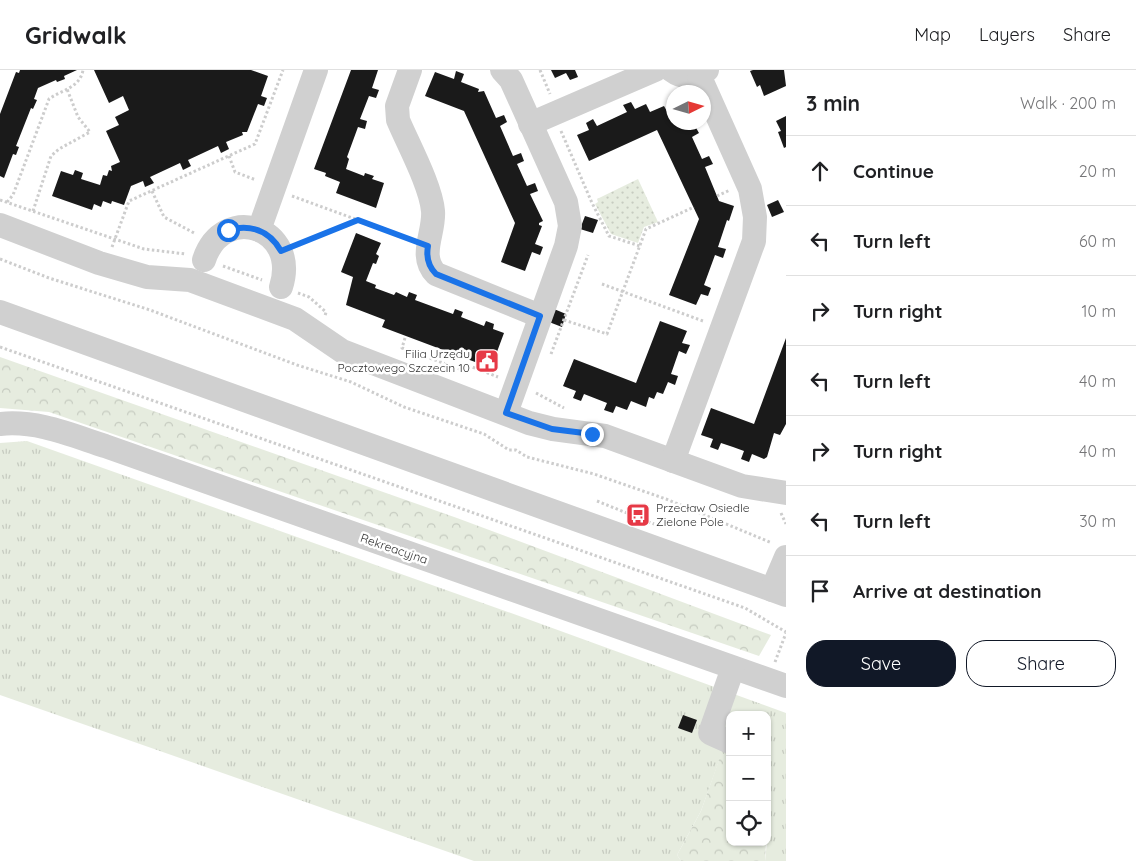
<!DOCTYPE html>
<meta charset="utf-8">
<style>
body{margin:0;font-family:Quicksand,sans-serif;background:#f2f2f2;color:#202124}
.controls{position:absolute;right:15px;bottom:15px;display:grid;overflow:hidden;border-radius:10px;box-shadow:0 1px 4px #0004}
.controls button{width:45px;height:45px;display:grid;place-items:center;padding:0;border:0;border-bottom:1px solid #e0e0e0;background:#fff;color:#202124;font:25px sans-serif}
.compass{position:absolute;left:666px;top:15px;width:45px;height:45px;border-radius:50%;background:#fff;box-shadow:0 1px 4px #0004;rotate:85deg}
.stop{position:absolute;width:15px;height:15px;margin:-11px;border:4px solid #1a73e8;border-radius:50%;background:#fff}
.stop.end{background:#1a73e8;border-color:#fff;box-shadow:0 1px 5px #0008}
.list{margin:0;padding:0;list-style:none}
h2{display:flex;justify-content:space-between;align-items:center;height:65px;margin:0;padding:0 20px;font-size:21px}
h2 small{font-size:16px;font-weight:400;color:#757577}
.list li{display:grid;grid-template-columns:32px 1fr auto;gap:15px;align-items:center;box-sizing:border-box;height:70px;padding:0 20px;border-top:1px solid #e0e0e0}
.list b{display:block;font-size:19px;white-space:nowrap}
.list em{font-size:16px;font-style:normal;color:#757577}
.actions{display:flex;gap:10px;padding:15px 20px}
.actions a{flex:1;padding:11px 0;border:1px solid #111827;border-radius:20px;text-align:center;font-size:18px;color:#111827}
.actions .main{background:#111827;color:#fff}
.icon{flex:none;width:28px;height:28px;fill:none;stroke:currentColor;stroke-width:2;stroke-linecap:round;stroke-linejoin:round}
.map{position:relative;flex:none;width:786px;height:791px;overflow:hidden}
header{display:flex;align-items:center;gap:30px;box-sizing:border-box;height:70px;padding:0 25px;background:#fff;border-bottom:1px solid #e0e0e0}
header strong{font-size:24px}
nav{display:flex;gap:28px;margin-inline-start:auto;font-size:18px}
main{display:flex}
aside{flex:1;background:#fff}
.map>svg:first-child{display:block}
.grass{fill:url(#grass-tufts)}
.forest{fill:url(#forest-crowns)}
.park{fill:url(#park-dots)}
.building{fill:#1a1a1a}
.lines{fill:none;stroke-linecap:round;stroke-linejoin:round}
.path{stroke:#cdcdcd;stroke-width:3;stroke-dasharray:2.5 2.5;stroke-linecap:butt}
.minor{stroke:#d0d0d0;stroke-width:24}
.route{stroke:#1a73e8;stroke-width:6}
.labels{text-anchor:middle;stroke-width:5;stroke-linejoin:round;paint-order:stroke}
.poi-label{font-size:12px;fill:#333;stroke:#fff;text-anchor:end}
.street-label{font-size:12px;fill:#333;stroke:#fff}
</style>
<header>
<strong>Gridwalk</strong>
<nav><a>Map</a><a>Layers</a><a>Share</a></nav>
</header>
<main>
<div class="map">
<svg width="786" height="791" viewBox="0 0 786 791">
<defs>
<pattern id="grass-tufts" width="24" height="20" patternUnits="userSpaceOnUse" patternTransform="scale(1.25)"><rect width="24" height="20" fill="#e6ecdf"/><path d="M3 7l-1-3M5 7V3M7 7l1-3M15 17l-1-3M17 17v-4M19 17l1-3" fill="none" stroke="#c6cbc0"/></pattern>
<pattern id="forest-crowns" width="20" height="18" patternUnits="userSpaceOnUse" patternTransform="scale(1.25)"><rect width="20" height="18" fill="#e6ecdf"/><path d="M2 6a3 3 0 1 1 6 0M12 15a3 3 0 1 1 6 0" fill="none" stroke="#c6cbc0"/></pattern>
<pattern id="park-dots" width="8" height="8" patternUnits="userSpaceOnUse" patternTransform="scale(1.25)"><rect width="8" height="8" fill="#e6ecdf"/><path d="M2 2h.1M6 6h.1" fill="none" stroke="#c6cbc0" stroke-width="1.8" stroke-linecap="round"/></pattern>
</defs>
<rect width="100%" height="100%" fill="#fff"/>
<polygon class="grass" points="27,371 511,543 786,643 786,791 765,791 767,772 767,645 730,645 730,688 720,688 701,741 677,785 681,791 474,791 0,625 0,373"/>
<g class="forest">
<polygon points="0,287 457,448 771,565 759,586 49,342 0,338"/>
<polygon points="720,687 730,688 730,772 766,772 765,791 681,791 677,785 701,741"/>
</g>
<polygon class="park" points="638,109 658,152 644,157 638,173 611,164 595,134 598,132 597,129"/>
<g class="building">
<polygon points="20,0 77,0 64,6 65,9 57,12 56,10 38,18 34,29 37,30 33,39 31,38 16,76 19,77 16,85 13,84 4,108 0,106 0,44 16,2 19,3"/>
<polygon points="94,0 251,0 268,6 261,26 267,28 264,36 258,34 247,62 242,62 243,65 226,72 229,79 221,83 218,76 188,90 191,96 183,100 180,93 150,107 154,113 145,117 143,111 131,116 124,135 112,131 111,134 103,131 101,137 94,134 92,140 52,126 61,101 73,105 75,100 83,103 81,109 100,115 103,105 107,106 109,100 112,101 111,96 120,92 106,61 119,55 115,47 129,40 123,26 109,33"/>
<polygon points="351,0 378,0 372,18 379,20 376,28 369,26 360,49 367,51 365,59 358,57 347,87 349,89 346,99 364,106 365,103 374,106 372,109 384,113 376,138 336,123 340,112 325,106 326,103 314,99"/>
<polygon points="551,0 575,0 578,7 570,10 566,3 555,8"/>
<polygon points="753,0 784,0 786,16 764,26 760,15 757,17 750,1"/>
<polygon points="456,1 464,4 461,12 479,19 478,22 484,21 496,48 504,45 507,52 500,56 513,86 521,83 524,91 517,94 527,116 535,113 538,121 530,124 543,151 539,153 539,155 542,156 535,174 543,177 540,185 532,182 525,201 501,192 515,153 464,41 425,26 435,2 454,9"/>
<polygon points="631,32 635,39 646,34 650,42 664,36 669,45 674,43 674,52 685,52 688,59 695,56 699,63 692,67 702,89 709,86 713,94 705,97 719,131 734,136 729,151 727,150 718,177 726,179 723,188 715,185 704,215 711,218 708,226 701,224 696,235 669,225 699,149 657,60 589,91 577,65 589,60 586,53 593,49 597,56 627,42 623,35"/>
<polygon points="786,46 786,77 784,78 778,62 781,61 776,51"/>
<polygon points="778,130 784,142 772,147 767,135"/>
<polygon points="585,146 598,150 593,163 580,159"/>
<polygon points="356,163 381,173 376,184 379,186 376,194 373,193 366,211 376,215 375,218 394,225 396,222 407,227 409,222 417,225 415,230 453,244 455,239 463,242 461,247 484,256 486,251 494,254 493,259 504,263 491,298 382,257 385,250 346,235 353,207 341,202"/>
<polygon points="554,239 566,244 562,257 549,252"/>
<polygon points="660,251 687,261 682,273 690,275 686,284 679,281 671,304 678,306 675,315 668,312 663,324 657,322 654,329 649,327 646,337 631,331 627,340 616,336 613,343 604,340 607,333 584,324 581,331 573,328 576,321 563,316 574,289 636,313"/>
<polygon points="786,268 786,354 780,365 774,363 767,387 764,389 752,384 749,392 741,389 744,381 733,377 721,373 718,380 710,377 713,369 701,365 711,338 754,354"/>
<polygon points="683,645 697,650 692,663 678,658"/>
</g>
<g class="lines">
<g class="path">
<polyline points="540,0 550,24"/>
<polyline points="561,61 592,133 609,166 640,176"/>
<polyline points="229,86 235,102 256,110"/>
<polyline points="152,121 164,147 196,164"/>
<polyline points="292,126 410,169"/>
<polyline points="717,126 730,120"/>
<polyline points="0,130 144,179 186,184"/>
<path d="M7 132 13 125 49 29C61 20 80 18 83 0"/>
<polyline points="33,141 51,86 59,79 90,62 78,47 67,19"/>
<polyline points="298,174 357,150"/>
<polyline points="112,177 129,131 255,74 283,0"/>
<polyline points="0,189 49,208 150,240 297,295 351,312 404,337 484,364 509,380 516,380 527,387 594,404 666,429 772,473"/>
<polyline points="223,196 262,210"/>
<polyline points="602,214 703,251"/>
<polyline points="298,223 309,227 326,242 325,246"/>
<polyline points="564,250 607,264 646,159 694,137"/>
<polyline points="405,268 402,278 465,301 467,295 498,307"/>
<polyline points="0,277 745,538 786,562"/>
<polyline points="551,284 588,185"/>
<polyline points="536,323 564,338"/>
<polyline points="597,431 654,454"/>
<polyline points="781,443 786,454"/>
<polyline points="775,592 786,563"/>
</g>
<g class="minor">
<path d="M410 0 397 36 398 50C408 74 431 116 433 141 435 162 418 186 436 204L540 246"/>
<polyline points="502,0 511,10 566,132 570,156 566,176 506,343"/>
<path d="M671 0C683 9 695 9 707 0"/>
<polyline points="530,54 655,0"/>
<polyline points="0,155 99,193 147,207 190,210 295,249 342,281 529,353 553,359 605,366 742,416 786,423"/>
<polyline points="259,160 316,0"/>
<path d="M204 190C223 132 300 157 281 217"/>
<polyline points="0,242 786,525"/>
<path d="M0 354C37 350 71 365 105 376L786 616"/>
<polyline points="673,391 754,171 755,147 750,119 699,5"/>
<polyline points="772,520 786,487"/>
<polyline points="730,672 710,663 733,598"/>
</g>
</g>
<g class="lines">
<path class="route" d="M228 160C250 154 269 160 281 181L358 150 428 176C426 187 428 196 436 204L540 246 506 343 552 359 592 364"/>
</g>
<defs>
<g id="civic-square" transform="scale(1.25)"><rect x="-9" y="-9" width="18" height="18" rx="4" fill="#e63946" stroke="#fff"/><path d="M-.6-6.5H3V-4.5H.6V-3L4-1V1h2V6H-6V1h2V-1L-.6-3ZM-1.2 2.5V6h2.4V2.5Z" fill="#fff"/></g>
<g id="bus-square" transform="scale(1.25)"><rect x="-9" y="-9" width="18" height="18" rx="4" fill="#e63946" stroke="#fff"/><path d="M-5-6H5V4H4V6H2V4H-2V6H-4V4H-5ZM-3.5-4V0h7V-4ZM-3.5 1.2v1.5H-2V1.2ZM2 1.2v1.5H3.5V1.2Z" fill="#fff"/></g>
</defs>
<g fill-rule="evenodd">
<use href="#civic-square" x="487" y="291"/>
<use href="#bus-square" x="638" y="445"/>
</g>
<g class="labels">
<g class="poi-label">
<text x="470" y="288">Filia Urzędu<tspan x="470" dy="14">Pocztowego Szczecin 10</tspan></text>
<text x="656" y="442" text-anchor="start">Przecław Osiedle<tspan x="656" dy="14">Zielone Pole</tspan></text>
</g>
<g class="street-label">
<text transform="translate(394 479) rotate(19)" y="4">Rekreacyjna</text>
</g>
</g>
</svg>
<div class="controls">
<button>+</button>
<button>−</button>
<button><svg class="icon" aria-label="locate" viewBox="0 0 24 24"><circle cx="12" cy="12" r="6"/><path d="M12 2v4M12 18v4M2 12h4M18 12h4"/></svg></button>
</div>
<svg class="compass" viewBox="-18 -18 36 36"><path d="M0-13l5 13h-10z" fill="#e53935"/><path d="M0 13l5-13h-10z" fill="#757577"/></svg>
<div class="stop" style="left:228px;top:160px"></div>
<div class="stop end" style="left:592px;top:364px"></div>
</div>
<aside>
<h2>3 min<small>Walk · 200 m</small></h2>
<ul class="list">
<li><svg class="icon" aria-label="ahead" viewBox="0 0 24 24"><path d="M12 20V5M6 11l6-6 6 6"/></svg><div><b>Continue</b></div><em>20 m</em></li>
<li><svg class="icon" aria-label="left" viewBox="0 0 24 24"><path d="M17 20v-9H6M10 6l-5 5 5 5"/></svg><div><b>Turn left</b></div><em>60 m</em></li>
<li><svg class="icon" aria-label="right" viewBox="0 0 24 24"><path d="M7 20v-9h11M14 6l5 5-5 5"/></svg><div><b>Turn right</b></div><em>10 m</em></li>
<li><svg class="icon" aria-label="left" viewBox="0 0 24 24"><path d="M17 20v-9H6M10 6l-5 5 5 5"/></svg><div><b>Turn left</b></div><em>40 m</em></li>
<li><svg class="icon" aria-label="right" viewBox="0 0 24 24"><path d="M7 20v-9h11M14 6l5 5-5 5"/></svg><div><b>Turn right</b></div><em>40 m</em></li>
<li><svg class="icon" aria-label="left" viewBox="0 0 24 24"><path d="M17 20v-9H6M10 6l-5 5 5 5"/></svg><div><b>Turn left</b></div><em>30 m</em></li>
<li><svg class="icon" aria-label="arrive" viewBox="0 0 24 24"><path d="M6 21V4h12l-3 4 3 4H6"/></svg><div><b>Arrive at destination</b></div></li>
</ul>
<div class="actions"><a class="main">Save</a><a>Share</a></div>
</aside>
</main>
